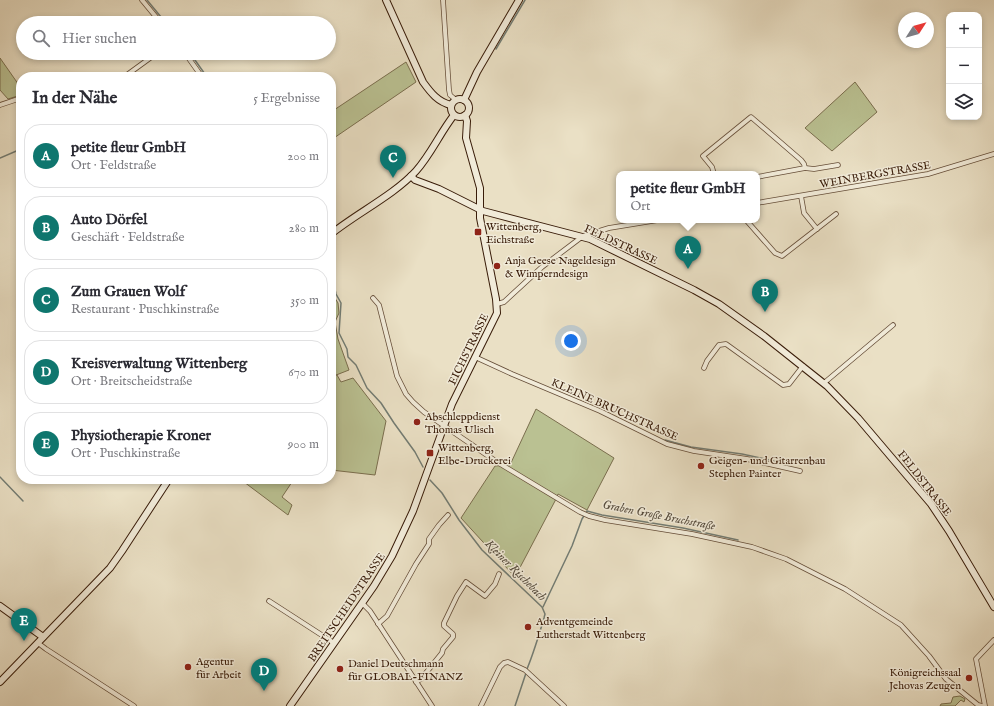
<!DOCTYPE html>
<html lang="de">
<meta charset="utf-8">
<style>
body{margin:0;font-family:"IM FELL English",serif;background:#f2f2f3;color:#2b2b33}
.controls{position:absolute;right:12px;top:12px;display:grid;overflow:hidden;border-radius:8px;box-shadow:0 2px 6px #0003}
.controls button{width:36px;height:36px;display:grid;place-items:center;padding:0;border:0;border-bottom:1px solid #e1e1e2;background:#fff;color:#2b2b33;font:20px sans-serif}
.compass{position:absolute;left:898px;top:12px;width:36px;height:36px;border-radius:50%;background:#fff;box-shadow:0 2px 6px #0003;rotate:54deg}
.you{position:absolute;left:571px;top:341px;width:14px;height:14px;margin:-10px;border:3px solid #fff;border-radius:50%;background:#1a73e8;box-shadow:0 0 0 6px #1a73e833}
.badge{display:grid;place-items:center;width:26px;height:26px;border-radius:50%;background:#0f766e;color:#fff;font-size:13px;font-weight:700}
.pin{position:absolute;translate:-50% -33px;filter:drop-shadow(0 1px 2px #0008)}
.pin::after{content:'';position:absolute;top:21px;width:14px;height:12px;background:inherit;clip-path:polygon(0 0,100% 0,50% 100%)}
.popup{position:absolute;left:616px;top:171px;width:144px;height:52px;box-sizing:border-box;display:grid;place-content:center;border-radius:8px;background:#fff;filter:drop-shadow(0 1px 3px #0005);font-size:13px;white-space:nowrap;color:#7c7c81}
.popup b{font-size:15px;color:#2b2b33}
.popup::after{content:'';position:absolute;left:50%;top:100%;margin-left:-8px;border:8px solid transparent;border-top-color:#fff}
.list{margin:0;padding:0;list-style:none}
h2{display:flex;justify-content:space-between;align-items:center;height:52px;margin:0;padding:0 16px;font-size:17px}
h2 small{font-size:13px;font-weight:400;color:#7c7c81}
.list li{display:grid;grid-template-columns:26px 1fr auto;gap:12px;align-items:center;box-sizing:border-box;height:64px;margin:0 8px 8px;padding:0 8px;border:1px solid #e1e1e2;border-radius:16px}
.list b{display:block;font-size:15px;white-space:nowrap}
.list p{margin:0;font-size:13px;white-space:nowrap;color:#7c7c81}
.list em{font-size:13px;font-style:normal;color:#7c7c81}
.icon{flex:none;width:22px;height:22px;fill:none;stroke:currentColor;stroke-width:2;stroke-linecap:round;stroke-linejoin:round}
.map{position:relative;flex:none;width:994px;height:706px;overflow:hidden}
.search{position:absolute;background:#fff;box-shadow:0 2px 6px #0003;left:16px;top:16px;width:320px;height:44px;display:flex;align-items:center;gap:10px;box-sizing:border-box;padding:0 14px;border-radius:22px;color:#7c7c81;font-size:15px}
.panel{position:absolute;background:#fff;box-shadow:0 2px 6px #0003;left:16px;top:72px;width:320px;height:412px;border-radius:16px}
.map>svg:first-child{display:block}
.green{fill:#bac192;stroke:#7a6e4e}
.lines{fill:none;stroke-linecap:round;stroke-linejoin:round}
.stream{stroke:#737c73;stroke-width:1.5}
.street-casing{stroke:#654d38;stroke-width:5.5}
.secondary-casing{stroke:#391c09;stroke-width:8}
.street{stroke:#f1ebd9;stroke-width:4}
.secondary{stroke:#f1ebd9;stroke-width:6}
.poi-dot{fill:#8f2418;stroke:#f1ebd9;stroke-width:1.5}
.labels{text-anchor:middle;stroke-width:3;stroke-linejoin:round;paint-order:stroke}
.street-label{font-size:11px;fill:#391c09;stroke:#f1ebd9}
.poi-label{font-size:11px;fill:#391c09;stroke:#f1ebd9;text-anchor:start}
.water-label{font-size:12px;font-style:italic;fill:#564c3e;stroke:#f1ebd9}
</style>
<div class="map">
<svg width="994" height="706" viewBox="0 0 994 706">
<rect width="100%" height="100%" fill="#eae0c5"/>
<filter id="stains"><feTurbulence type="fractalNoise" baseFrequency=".005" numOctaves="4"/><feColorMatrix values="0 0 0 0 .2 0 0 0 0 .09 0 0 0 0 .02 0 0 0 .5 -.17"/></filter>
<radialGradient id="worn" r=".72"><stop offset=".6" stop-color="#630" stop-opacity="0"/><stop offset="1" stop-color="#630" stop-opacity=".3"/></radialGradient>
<g class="green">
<polygon points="0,58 21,88 21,95 8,99 0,90"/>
<polygon points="406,62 416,82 331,140 331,112"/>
<polygon points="855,82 877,112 832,151 805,128"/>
<polygon points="333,295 338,303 339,313 335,322 338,339 349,370 331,377 331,296"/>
<polygon points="337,375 341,382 353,378 386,421 375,475 331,470 331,377"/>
<polygon points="536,409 614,458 587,510 558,494 555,501 515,577 461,518 495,466 510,465"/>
<polygon points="240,479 294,479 282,497 292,505 288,515"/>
<polygon points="960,696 965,699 964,702 961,700 955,706 940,706 941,704 951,703 953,697"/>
</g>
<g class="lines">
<g class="stream">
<polyline points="147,0 166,23"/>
<polyline points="496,49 525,0"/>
<polyline points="190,53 207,77"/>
<polyline points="0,158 21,149"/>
<polyline points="331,245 331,244"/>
<polyline points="331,271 336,294 341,303 339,333 347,349 348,357 356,365 367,388 381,403 394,423 415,452 423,467"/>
<polyline points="665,440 691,447 742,454 779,462"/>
<polyline points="0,477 23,501"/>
<path d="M430 480 442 493 459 520 482 550 542 607 545 614 544 618C539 635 534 652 527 669"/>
<polyline points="543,607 572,546 582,519 587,511 602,515 683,528 738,540"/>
<polyline points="515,706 526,673"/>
</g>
<g class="street-casing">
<g id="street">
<polyline points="142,0 161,23"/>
<polyline points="443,0 449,90 450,95 456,100"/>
<polyline points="185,53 202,77"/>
<polyline points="124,77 157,53"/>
<polyline points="0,105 21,98"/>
<polyline points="805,168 814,169 838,165"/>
<polyline points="714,174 712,167 703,156 751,117 801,160 804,164 805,168 757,177"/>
<polyline points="801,196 804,213 817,229"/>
<polyline points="757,203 928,174 994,154"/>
<polyline points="746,220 775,253 782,256 836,214"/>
<polyline points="373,298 379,305 397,376 406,394 413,402 424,412 497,462 580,512 589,516 605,520 692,534 752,547 786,559 845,589 901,625 929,656 946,679 978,705 982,706"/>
<polyline points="497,304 504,302 542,267 583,236 609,228 658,220"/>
<polyline points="475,357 512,374 600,411 667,444 694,451 747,459 800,471"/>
<polyline points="704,368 707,361 719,345 726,344 783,385 789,384 803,366"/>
<polyline points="824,383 893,325"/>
<polyline points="269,601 334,643"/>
<polyline points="362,603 370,611 432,706"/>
<polyline points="378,624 387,616 416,564 429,544 429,539 439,525 448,515"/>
<polyline points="38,643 46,649 134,706"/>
<polyline points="416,682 421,679 442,653 443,649 453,637 453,634 444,626 444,623 457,596 466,582 485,596 495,584 499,574"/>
<polyline points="481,706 500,667 504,663 508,662 525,670 564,706"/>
<polyline points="985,706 976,659 994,640"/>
</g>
</g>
<g class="secondary-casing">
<g id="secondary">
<path d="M386 0 423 82C431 93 438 102 451 105"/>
<circle cx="460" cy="108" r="9"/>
<polyline points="464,100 477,72 519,0"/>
<polyline points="411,176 415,180 439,189 483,211 590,239 694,290 719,304 764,336 827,386 858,418 931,504 949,531 994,607"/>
<path d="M331 234C357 213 394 195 416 171 431 154 440 133 454 115"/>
<polyline points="0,606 43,637"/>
<polyline points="0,682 110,568 122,551 169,479"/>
<polyline points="290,706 374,586 392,556 413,511 452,404 497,313 496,299 480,218 480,188 466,138 467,121 465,115"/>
</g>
</g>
<use href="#street" class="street"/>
<use href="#secondary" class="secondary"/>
</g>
<g class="poi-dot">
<rect x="474" y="228" width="8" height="8" rx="2"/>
<circle cx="497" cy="266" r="4"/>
<circle cx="417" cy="422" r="4"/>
<rect x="426" y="449" width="8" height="8" rx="2"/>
<circle cx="701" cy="466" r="4"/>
<circle cx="528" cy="627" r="4"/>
<circle cx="188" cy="667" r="4"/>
<circle cx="340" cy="669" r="4"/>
<circle cx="969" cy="678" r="4"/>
</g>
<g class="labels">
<g class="street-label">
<text transform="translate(875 174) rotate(-10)" y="4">WEINBERGSTRASSE</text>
<text transform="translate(621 244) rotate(25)" y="4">FELDSTRASSE</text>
<text transform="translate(468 349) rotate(-64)" y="4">EICHSTRASSE</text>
<text transform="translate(615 409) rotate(24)" y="4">KLEINE BRUCHSTRASSE</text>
<text transform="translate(925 483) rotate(52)" y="4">FELDSTRASSE</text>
<text transform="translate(346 607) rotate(-56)" y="4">BREITSCHEIDSTRASSE</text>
</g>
<g class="poi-label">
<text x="486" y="230">Wittenberg,<tspan x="486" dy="13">Eichstraße</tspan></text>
<text x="505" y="264">Anja Geese Nageldesign<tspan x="505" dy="13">&amp; Wimperndesign</tspan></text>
<text x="425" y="420">Abschleppdienst<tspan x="425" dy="13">Thomas Ulisch</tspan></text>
<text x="438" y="451">Wittenberg,<tspan x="438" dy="13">Elbe-Druckerei</tspan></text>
<text x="709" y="464">Geigen- und Gitarrenbau<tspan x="709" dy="13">Stephen Painter</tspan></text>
<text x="536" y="625">Adventgemeinde<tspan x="536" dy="13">Lutherstadt Wittenberg</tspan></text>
<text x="196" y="665">Agentur<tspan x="196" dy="13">für Arbeit</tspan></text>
<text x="348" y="667">Daniel Deutschmann<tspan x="348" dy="13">für GLOBAL-FINANZ</tspan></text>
<text x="961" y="676" text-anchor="end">Königreichssaal<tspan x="961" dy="13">Jehovas Zeugen</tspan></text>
</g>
<g class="water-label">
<text transform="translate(659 515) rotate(11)" y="4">Graben Große Bruchstraße</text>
<text transform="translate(516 570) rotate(45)" y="4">Kleiner Rischebach</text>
</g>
</g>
<rect width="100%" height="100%" filter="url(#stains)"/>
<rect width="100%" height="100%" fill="url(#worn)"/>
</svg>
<div class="controls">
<button>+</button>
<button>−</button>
<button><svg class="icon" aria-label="layers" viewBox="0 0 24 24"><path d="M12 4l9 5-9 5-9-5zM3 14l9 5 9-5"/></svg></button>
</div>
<svg class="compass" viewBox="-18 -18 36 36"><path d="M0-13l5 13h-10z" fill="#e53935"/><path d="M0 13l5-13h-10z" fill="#7c7c81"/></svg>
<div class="you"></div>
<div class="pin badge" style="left:688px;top:269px">A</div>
<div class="popup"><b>petite fleur GmbH</b>Ort</div>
<div class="pin badge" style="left:765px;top:312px">B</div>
<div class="pin badge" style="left:393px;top:178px">C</div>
<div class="pin badge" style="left:264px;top:691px">D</div>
<div class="pin badge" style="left:24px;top:641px">E</div>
<div class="search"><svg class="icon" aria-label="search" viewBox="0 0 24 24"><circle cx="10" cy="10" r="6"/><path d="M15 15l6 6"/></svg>Hier suchen</div>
<section class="panel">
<h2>In der Nähe<small>5 Ergebnisse</small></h2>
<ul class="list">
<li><span class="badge">A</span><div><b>petite fleur GmbH</b><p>Ort · Feldstraße</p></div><em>200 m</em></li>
<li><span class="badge">B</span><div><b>Auto Dörfel</b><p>Geschäft · Feldstraße</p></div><em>280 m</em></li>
<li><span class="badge">C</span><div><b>Zum Grauen Wolf</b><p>Restaurant · Puschkinstraße</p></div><em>350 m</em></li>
<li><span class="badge">D</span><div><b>Kreisverwaltung Wittenberg</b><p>Ort · Breitscheidstraße</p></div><em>670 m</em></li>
<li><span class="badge">E</span><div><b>Physiotherapie Kroner</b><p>Ort · Puschkinstraße</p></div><em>900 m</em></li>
</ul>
</section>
</div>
